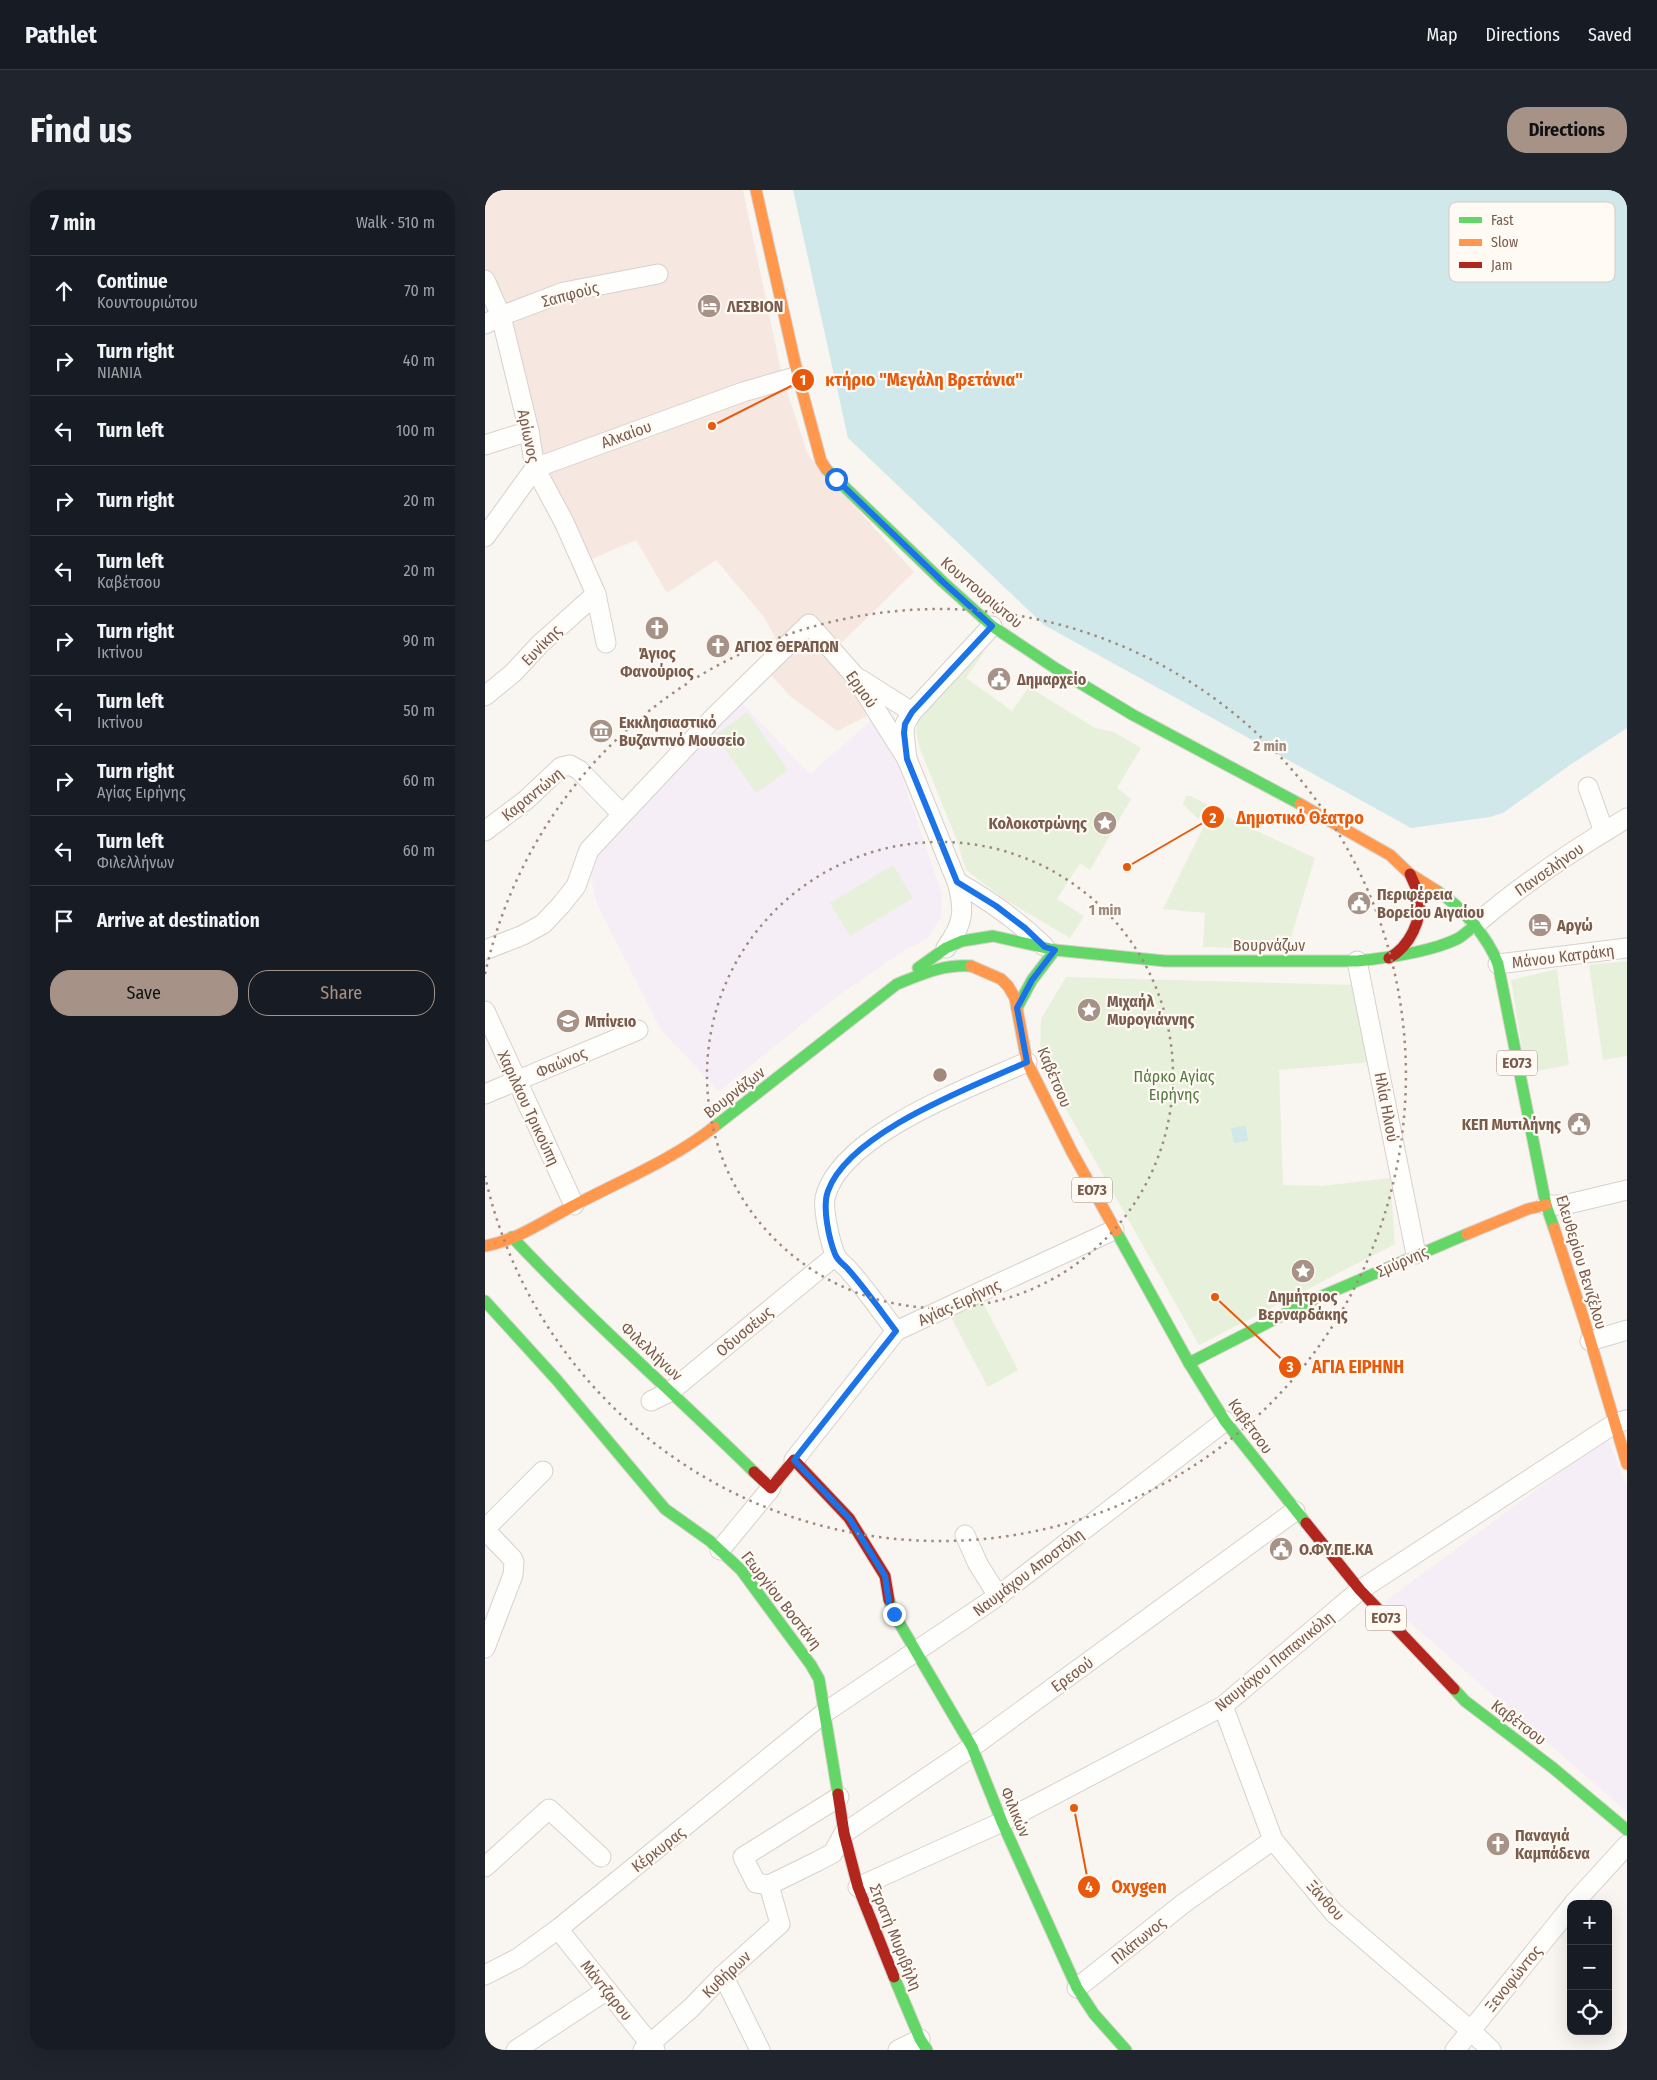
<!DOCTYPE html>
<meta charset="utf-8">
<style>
body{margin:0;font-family:"Fira Sans Condensed",sans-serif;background:#20242c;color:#f1f3f6}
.controls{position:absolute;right:15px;bottom:15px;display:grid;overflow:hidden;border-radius:10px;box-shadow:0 5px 20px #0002}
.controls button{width:45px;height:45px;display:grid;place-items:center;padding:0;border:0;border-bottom:1px solid #363941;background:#171b24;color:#f1f3f6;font:25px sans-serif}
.stop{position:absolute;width:15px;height:15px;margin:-11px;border:4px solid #1a73e8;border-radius:50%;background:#fff}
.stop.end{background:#1a73e8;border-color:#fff;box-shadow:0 1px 5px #0008}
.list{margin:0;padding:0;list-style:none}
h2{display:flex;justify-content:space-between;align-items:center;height:65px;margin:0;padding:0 20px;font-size:21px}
h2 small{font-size:16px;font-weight:400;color:#9ea1a6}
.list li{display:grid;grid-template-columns:32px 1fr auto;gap:15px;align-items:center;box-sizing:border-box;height:70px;padding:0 20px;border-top:1px solid #363941}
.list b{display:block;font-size:19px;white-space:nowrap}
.list p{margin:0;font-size:16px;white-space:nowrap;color:#9ea1a6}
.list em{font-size:16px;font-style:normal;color:#9ea1a6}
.actions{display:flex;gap:10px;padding:15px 20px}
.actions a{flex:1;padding:11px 0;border:1px solid #a69286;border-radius:20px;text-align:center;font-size:18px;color:#a69286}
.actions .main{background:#a69286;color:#111}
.icon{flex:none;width:28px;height:28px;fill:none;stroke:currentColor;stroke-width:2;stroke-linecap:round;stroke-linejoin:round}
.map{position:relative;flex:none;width:1142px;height:1860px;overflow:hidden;border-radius:20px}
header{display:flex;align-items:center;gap:30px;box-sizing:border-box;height:70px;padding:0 25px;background:#171b24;border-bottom:1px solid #363941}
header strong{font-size:24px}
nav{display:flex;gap:28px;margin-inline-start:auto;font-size:18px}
.intro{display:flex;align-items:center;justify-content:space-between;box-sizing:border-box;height:120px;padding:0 30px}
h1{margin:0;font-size:35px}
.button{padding:12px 22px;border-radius:20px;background:#a69286;color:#111;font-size:18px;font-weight:700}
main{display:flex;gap:30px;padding:0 30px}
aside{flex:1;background:#171b24;border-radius:20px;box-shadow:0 5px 20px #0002}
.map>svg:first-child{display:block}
.commercial{fill:#f6e8e1}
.education{fill:#f6eef6}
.green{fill:#e7f0db}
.water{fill:#d0e8ea}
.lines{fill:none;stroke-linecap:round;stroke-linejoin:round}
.street-casing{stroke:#d7d1cb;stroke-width:21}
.fast-casing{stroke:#d9d2cb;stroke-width:13}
.slow-casing{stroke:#d9d2cb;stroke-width:13}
.jam-casing{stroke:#d9d2cb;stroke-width:13}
.street{stroke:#fefefd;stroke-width:19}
.fast{stroke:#63d668;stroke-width:11}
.slow{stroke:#ff974d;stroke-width:11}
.jam{stroke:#b3261e;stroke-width:11}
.route{stroke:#1a73e8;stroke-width:6}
.ring{fill:none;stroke:#9f8a7d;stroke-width:2.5;stroke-dasharray:2.5 5}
.labels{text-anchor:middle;stroke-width:4.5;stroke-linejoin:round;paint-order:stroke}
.shield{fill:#fffaf3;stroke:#a28b7f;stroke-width:1}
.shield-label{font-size:15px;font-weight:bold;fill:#7a5c4d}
.street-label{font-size:16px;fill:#7a5c4d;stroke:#fffaf3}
.poi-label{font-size:16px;font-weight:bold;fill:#7a5c4d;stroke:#fffaf3;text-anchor:start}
.park-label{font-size:16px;fill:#537a41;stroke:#fffaf3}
.key{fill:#fffaf3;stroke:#d7cbc1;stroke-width:1}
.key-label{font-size:14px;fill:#7a5c4d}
.centre{fill:#9f8a7d;stroke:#fffaf3;stroke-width:2.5}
.ring-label{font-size:15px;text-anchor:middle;font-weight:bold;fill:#9f8a7d;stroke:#fffaf3;stroke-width:4.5;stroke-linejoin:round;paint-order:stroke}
.leader{fill:none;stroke:#e8590c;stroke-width:2}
.callout-dot{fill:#e8590c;stroke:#fffaf3;stroke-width:2}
.mark-label{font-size:15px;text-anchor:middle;font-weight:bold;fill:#fff}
.callout-label{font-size:18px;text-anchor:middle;font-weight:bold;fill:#e8590c;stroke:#fffaf3;stroke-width:4.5;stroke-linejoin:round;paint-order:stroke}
</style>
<header>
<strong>Pathlet</strong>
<nav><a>Map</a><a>Directions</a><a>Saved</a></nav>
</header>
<div class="intro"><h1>Find us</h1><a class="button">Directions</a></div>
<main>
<aside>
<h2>7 min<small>Walk · 510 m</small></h2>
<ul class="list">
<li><svg class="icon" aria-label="ahead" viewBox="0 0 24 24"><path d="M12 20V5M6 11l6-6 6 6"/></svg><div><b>Continue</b><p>Κουντουριώτου</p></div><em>70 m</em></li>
<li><svg class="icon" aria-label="right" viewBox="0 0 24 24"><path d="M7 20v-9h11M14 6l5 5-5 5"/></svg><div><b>Turn right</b><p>NIANIA</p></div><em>40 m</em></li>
<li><svg class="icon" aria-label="left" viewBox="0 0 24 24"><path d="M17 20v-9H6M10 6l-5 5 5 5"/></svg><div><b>Turn left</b></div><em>100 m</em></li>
<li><svg class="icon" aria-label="right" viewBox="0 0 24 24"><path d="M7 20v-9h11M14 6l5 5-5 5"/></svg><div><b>Turn right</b></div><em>20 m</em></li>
<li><svg class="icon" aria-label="left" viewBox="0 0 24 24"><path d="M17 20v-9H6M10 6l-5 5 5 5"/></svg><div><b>Turn left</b><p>Καβέτσου</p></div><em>20 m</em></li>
<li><svg class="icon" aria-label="right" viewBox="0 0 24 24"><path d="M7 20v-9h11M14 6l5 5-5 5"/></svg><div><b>Turn right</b><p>Ικτίνου</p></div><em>90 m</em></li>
<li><svg class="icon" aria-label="left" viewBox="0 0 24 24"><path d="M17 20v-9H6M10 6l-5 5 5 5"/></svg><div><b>Turn left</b><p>Ικτίνου</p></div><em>50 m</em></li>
<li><svg class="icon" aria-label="right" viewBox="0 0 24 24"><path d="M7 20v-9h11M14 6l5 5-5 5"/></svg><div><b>Turn right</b><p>Αγίας Ειρήνης</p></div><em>60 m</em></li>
<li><svg class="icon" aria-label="left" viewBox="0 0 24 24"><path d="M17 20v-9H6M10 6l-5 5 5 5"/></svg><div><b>Turn left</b><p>Φιλελλήνων</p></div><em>60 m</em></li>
<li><svg class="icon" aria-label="arrive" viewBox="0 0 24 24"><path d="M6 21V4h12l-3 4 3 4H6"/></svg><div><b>Arrive at destination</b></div></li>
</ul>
<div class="actions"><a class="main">Save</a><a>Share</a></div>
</aside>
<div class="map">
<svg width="1142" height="1860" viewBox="0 0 1142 1860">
<rect width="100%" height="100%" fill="#f9f5f0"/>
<polygon class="commercial" points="0,0 258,0 297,186 323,265 429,382 346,463 388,523 352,541 305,506 276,474 295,456 278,426 231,370 182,403 151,350 102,371 54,271 18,120 0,79"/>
<g class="education">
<polygon points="255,511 325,584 388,529 402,543 457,704 456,727 442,749 422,759 350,808 234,901 176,840 111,712 106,688 113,662"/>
<polygon points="1122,1248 1142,1296 1142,1622 907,1417 899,1412"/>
</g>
<g class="green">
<polygon points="500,461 481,488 527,521 544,497 610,538 629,542 656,558 632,598 646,609 605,680 595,673 572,709 599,726 585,748 519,709 481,680 471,648 435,559 431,542 434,525 494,462"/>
<polygon points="262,522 303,580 271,603 230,545"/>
<polygon points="701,606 706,606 723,615 713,629 698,614"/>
<polygon points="727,620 830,668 802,760 718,757 720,723 678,719"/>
<polygon points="408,675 428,708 365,746 345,713"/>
<polygon points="1142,771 1142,866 1118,870 1104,775"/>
<polygon points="1072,779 1084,875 1041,883 1026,790"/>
<polygon points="581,787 868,795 887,872 794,880 798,995 837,996 905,988 910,1054 714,1155 555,873 556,829"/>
<polygon points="496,1109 533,1180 503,1197 465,1125"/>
</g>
<g class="water">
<polygon points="308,0 1142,0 1142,538 1085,575 1018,623 1005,627 926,638 559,435 363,248"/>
<polygon points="761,936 763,951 749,953 746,938"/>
</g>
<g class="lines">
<g class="street-casing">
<g id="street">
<polyline points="0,90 16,126 44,241 50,278 79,332 111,404 121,453"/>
<polyline points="0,134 16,126 79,102 173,84"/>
<polyline points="0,255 44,241"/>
<polyline points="0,347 50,278 258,202 313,186"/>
<polyline points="375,489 427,522"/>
<polyline points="0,506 28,483 55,454 111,404"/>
<polyline points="1103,597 1119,642"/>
<polyline points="0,641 41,610 76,577 85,575 94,580 137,624"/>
<path d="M472 692C504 710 533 731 559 756"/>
<path d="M990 735C1037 694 1088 660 1142 628"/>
<path d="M461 758C479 733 480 720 472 692L422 569 419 543 420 534 427 522 507 436"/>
<polyline points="0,760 38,745 58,734 76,715 91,696 104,660 230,526 324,434 369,485 422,569"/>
<polyline points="872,771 931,1064"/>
<polyline points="1013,774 1142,758"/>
<polyline points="0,821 89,1015"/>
<polyline points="0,904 153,840"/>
<polyline points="1061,1015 1079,1015 1142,1000"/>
<path d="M411 1141C395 1120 380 1098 362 1078 358 1074 352 1070 350 1064 345 1052 338 1020 340 1008 355 944 487 897 542 872"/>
<polyline points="1105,1151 1142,1140"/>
<polyline points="166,1211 186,1201 350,1066"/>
<polyline points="309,1270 411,1141 629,1040"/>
<polyline points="0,1339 58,1281"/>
<polyline points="0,1340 27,1368 29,1372 28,1385 0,1458"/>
<polyline points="480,1345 493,1374 513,1406"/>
<polyline points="235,1360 286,1298"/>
<polyline points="738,1516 788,1650 849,1723 985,1840 1006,1860"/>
<polyline points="354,1607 258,1667 271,1693 284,1695 331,1672 348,1663 359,1643 487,1557 810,1321"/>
<polyline points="0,1677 64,1619 116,1667"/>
<polyline points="373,1697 517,1632 738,1516 875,1400 1129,1234 1141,1230"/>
<polyline points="1088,1714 1142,1655"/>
<polyline points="73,1739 170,1860"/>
<polyline points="0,1785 33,1768 73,1739 339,1523 513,1406 740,1231"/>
<polyline points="238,1785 275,1860"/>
<polyline points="592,1798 699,1713 788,1650"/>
<polyline points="31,1860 122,1800"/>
<polyline points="158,1860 206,1818 238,1785 295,1734 284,1695"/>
<polyline points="413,1860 435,1849"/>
<polyline points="970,1860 1086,1717"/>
</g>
</g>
<g class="fast-casing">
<g id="fast">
<polyline points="341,279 458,392 507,436 570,478 648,525 815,614"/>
<path d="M952 701C976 716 1003 747 1013 774L1061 1015 1069 1038"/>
<path d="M433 778 461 758 477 751 508 746 570 760 680 771H872C901 768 945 762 972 749 978 746 984 740 990 735"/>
<polyline points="532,818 547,790 570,760"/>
<path d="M229 937 412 794C437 784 459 774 486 776"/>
<polyline points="631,1041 704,1173 740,1231 821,1333"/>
<path d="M27 1047C104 1129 189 1203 269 1282"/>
<polyline points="0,1111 71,1189 180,1319 225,1351 256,1380 326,1475 334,1489 353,1604"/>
<polyline points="704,1173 823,1112 982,1044"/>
<polyline points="404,1410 409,1424 487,1557 517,1632 592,1798 609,1824 641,1860"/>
<polyline points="969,1499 980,1511 1068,1578 1142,1640"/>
<polyline points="409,1787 435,1849 442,1860"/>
</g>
</g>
<g class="slow-casing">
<g id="slow">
<polyline points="271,0 313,186 336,271 341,279"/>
<polyline points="815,614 905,665 925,684 952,701"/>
<polyline points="486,776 516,789 523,796 530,808 542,872 587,962 631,1041"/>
<polyline points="1069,1038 1100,1133 1142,1274"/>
<polyline points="982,1044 1043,1019 1061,1015"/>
<path d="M0 1056C33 1050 60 1030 90 1015 137 990 187 970 229 937"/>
</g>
</g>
<g class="jam-casing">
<g id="jam">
<path d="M904 768C924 757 938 730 934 706 932 699 928 691 925 684"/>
<polyline points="269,1282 286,1298 309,1270 364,1328 400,1386 404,1410"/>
<polyline points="821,1333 875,1400 969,1499"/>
<polyline points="353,1604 359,1643 373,1697 409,1787"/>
</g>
</g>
<use href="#street" class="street"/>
<use href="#fast" class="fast"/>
<use href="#slow" class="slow"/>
<use href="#jam" class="jam"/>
</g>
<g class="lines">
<path class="route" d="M351 289 458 392 507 436 427 522 420 534 419 543 422 569 472 692 511 716 540 738 560 757 570 760 547 790 532 818 542 872C487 897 364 942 343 1001 337 1017 344 1049 350 1064 352 1070 358 1074 362 1078 380 1098 395 1120 411 1141L309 1270 364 1328 400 1386 404 1413 409 1424"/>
</g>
<g class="ring">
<circle cx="455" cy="885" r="233"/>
<path d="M0 784A466 466 0 1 1 0 986"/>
</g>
<defs>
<g id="hotel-disc" transform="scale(1.25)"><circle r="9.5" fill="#a69286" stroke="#fffaf3"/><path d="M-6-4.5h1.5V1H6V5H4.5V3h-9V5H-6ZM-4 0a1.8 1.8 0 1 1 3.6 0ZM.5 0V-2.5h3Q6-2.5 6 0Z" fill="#fff"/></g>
<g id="church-disc" transform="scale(1.25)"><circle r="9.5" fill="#a69286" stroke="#fffaf3"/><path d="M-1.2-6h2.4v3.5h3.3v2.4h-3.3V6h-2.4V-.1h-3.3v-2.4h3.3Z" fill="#fff"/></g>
<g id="civic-disc" transform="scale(1.25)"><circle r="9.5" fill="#a69286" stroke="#fffaf3"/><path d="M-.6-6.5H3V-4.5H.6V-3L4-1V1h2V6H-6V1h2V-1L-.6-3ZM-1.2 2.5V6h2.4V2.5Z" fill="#fff"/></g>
<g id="museum-disc" transform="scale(1.25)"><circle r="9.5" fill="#a69286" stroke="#fffaf3"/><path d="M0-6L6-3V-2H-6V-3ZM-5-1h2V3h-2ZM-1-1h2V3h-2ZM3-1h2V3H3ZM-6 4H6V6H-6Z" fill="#fff"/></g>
<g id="sight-disc" transform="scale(1.25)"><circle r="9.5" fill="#a69286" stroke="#fffaf3"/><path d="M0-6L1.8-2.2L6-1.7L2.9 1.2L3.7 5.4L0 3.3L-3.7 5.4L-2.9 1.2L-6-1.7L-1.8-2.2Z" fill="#fff"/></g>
<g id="school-disc" transform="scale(1.25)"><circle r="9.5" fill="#a69286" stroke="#fffaf3"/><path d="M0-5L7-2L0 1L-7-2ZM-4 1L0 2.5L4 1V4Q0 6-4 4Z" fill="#fff"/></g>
</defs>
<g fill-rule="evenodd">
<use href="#hotel-disc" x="224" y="116"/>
<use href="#church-disc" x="172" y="438"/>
<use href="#church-disc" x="233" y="456"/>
<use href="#civic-disc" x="514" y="489"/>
<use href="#museum-disc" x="116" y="541"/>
<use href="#sight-disc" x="620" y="633"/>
<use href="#civic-disc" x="874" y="713"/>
<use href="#hotel-disc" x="1055" y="735"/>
<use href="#sight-disc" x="604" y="820"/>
<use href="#school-disc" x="83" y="831"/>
<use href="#civic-disc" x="1094" y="934"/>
<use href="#sight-disc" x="818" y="1081"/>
<use href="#civic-disc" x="796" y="1359"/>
<use href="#church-disc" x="1013" y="1654"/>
</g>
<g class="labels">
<g class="shield">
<rect x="1012" y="860.5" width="40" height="25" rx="4"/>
<rect x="587" y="987.5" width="40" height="25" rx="4"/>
<rect x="881" y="1415.5" width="40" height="25" rx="4"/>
</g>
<g class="shield-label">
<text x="1032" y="878">ΕΟ73</text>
<text x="607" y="1005">ΕΟ73</text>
<text x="901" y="1433">ΕΟ73</text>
</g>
<g class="street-label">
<text transform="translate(85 104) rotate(-15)" y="6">Σαπφούς</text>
<text transform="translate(141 244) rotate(-20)" y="6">Αλκαίου</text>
<text transform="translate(44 246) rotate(78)" y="6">Αρίωνος</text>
<text transform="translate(497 402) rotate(40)" y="6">Κουντουριώτου</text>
<text transform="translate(56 455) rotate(-46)" y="6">Ευνίκης</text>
<text transform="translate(377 499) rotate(55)" y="6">Ερμού</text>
<text transform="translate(47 604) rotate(-39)" y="6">Καραντώνη</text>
<text transform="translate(1064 679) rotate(-35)" y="6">Πανσελήνου</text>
<text x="784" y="761">Βουρνάζων</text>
<text transform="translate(1078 766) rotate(-7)" y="6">Μάνου Κατράκη</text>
<text transform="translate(76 872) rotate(-24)" y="6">Φαώνος</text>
<text transform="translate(570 887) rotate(67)" y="6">Καβέτσου</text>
<text transform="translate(249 902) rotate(-38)" y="6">Βουρνάζων</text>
<text transform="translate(902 917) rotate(79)" y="6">Ηλία Ηλιού</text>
<text transform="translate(44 918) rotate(65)" y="6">Χαριλάου Τρικούπη</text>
<text transform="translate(917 1071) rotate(-24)" y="6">Σμύρνης</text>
<text transform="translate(1097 1072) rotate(73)" y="6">Ελευθερίου Βενιζέλου</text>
<text transform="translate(474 1112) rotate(-25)" y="6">Αγίας Ειρήνης</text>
<text transform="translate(259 1141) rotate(-40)" y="6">Οδυσσέως</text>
<text transform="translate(167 1161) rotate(43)" y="6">Φιλελλήνων</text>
<text transform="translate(766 1236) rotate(54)" y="6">Καβέτσου</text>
<text transform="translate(543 1382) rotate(-37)" y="6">Ναυμάχου Αποστόλη</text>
<text transform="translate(297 1410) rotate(52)" y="6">Γεωργίου Βοστάνη</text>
<text transform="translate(789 1471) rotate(-39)" y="6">Ναυμάχου Παπανικόλη</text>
<text transform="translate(587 1484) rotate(-36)" y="6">Ερεσού</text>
<text transform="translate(1034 1532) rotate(37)" y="6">Καβέτσου</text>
<text transform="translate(531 1622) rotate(67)" y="6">Φιλικών</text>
<text transform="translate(173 1659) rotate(-38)" y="6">Κέρκυρας</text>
<text transform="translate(841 1710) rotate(48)" y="6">Ξάνθου</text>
<text transform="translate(411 1747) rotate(68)" y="6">Στρατή Μυριβήλη</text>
<text transform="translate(653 1750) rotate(-39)" y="6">Πλάτωνος</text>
<text transform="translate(241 1784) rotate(-44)" y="6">Κυθήρων</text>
<text transform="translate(1028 1788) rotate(-51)" y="6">Ξενοφώντος</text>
<text transform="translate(122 1800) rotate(51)" y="6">Μάντζαρου</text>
</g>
<g class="poi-label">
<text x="242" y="122">ΛΕΣΒΙΟΝ</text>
<text x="250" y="462">ΑΓΙΟΣ ΘΕΡΑΠΩΝ</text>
<text x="172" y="469" text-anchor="middle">Άγιος<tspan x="172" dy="18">Φανούριος</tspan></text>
<text x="532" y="495">Δημαρχείο</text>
<text x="134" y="538">Εκκλησιαστικό<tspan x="134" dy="18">Βυζαντινό Μουσείο</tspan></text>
<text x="602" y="639" text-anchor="end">Κολοκοτρώνης</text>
<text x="892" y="710">Περιφέρεια<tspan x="892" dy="18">Βορείου Αιγαίου</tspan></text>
<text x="1072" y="741">Αργώ</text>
<text x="622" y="817">Μιχαήλ<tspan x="622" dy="18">Μυρογιάννης</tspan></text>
<text x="100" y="837">Μπίνειο</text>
<text x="1076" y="940" text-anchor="end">ΚΕΠ Μυτιλήνης</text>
<text x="818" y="1112" text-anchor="middle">Δημήτριος<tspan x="818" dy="18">Βερναρδάκης</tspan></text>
<text x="814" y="1365">Ο.ΦΥ.ΠΕ.ΚΑ</text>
<text x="1030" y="1651">Παναγιά<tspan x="1030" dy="18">Καμπάδενα</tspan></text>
</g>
<g class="park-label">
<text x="689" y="892">Πάρκο Αγίας<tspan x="689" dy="18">Ειρήνης</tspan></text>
</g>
</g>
<rect x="964" y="12" width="166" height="80" rx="8" class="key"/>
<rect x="974" y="27" width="23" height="6" fill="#63d668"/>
<rect x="974" y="49" width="23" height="7" fill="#ff974d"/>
<rect x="974" y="72" width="23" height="6" fill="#b3261e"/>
<g class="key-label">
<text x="1006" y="35">Fast</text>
<text x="1006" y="57">Slow</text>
<text x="1006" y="80">Jam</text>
</g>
<circle cx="455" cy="885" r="8" class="centre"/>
<g class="ring-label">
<text x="785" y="561">2 min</text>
<text x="620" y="725">1 min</text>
</g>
<path class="leader" d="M227 236L318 190M642 677L728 627M730 1107L805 1177M589 1618L604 1697"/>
<g class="callout-dot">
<circle cx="227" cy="236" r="5"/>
<circle cx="642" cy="677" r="5"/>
<circle cx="730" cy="1107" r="5"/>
<circle cx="589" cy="1618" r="5"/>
<circle cx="318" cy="190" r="12"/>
<circle cx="728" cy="627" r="12"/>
<circle cx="805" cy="1177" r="12"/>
<circle cx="604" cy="1697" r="12"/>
</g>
<g class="mark-label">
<text x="318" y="195">1</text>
<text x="728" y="633">2</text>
<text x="805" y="1182">3</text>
<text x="604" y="1702">4</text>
</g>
<g class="callout-label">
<text x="439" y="196">κτήριο "Μεγάλη Βρετάνια"</text>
<text x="815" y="634">Δημοτικό Θέατρο</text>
<text x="873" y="1183">ΑΓIA ΕΙΡΗΝΗ</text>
<text x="654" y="1703">Oxygen</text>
</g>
</svg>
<div class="controls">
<button>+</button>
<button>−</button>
<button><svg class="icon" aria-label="locate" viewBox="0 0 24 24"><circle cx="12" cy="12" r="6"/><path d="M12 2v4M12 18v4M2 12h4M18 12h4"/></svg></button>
</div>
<div class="stop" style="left:351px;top:289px"></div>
<div class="stop end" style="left:409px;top:1424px"></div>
</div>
</main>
